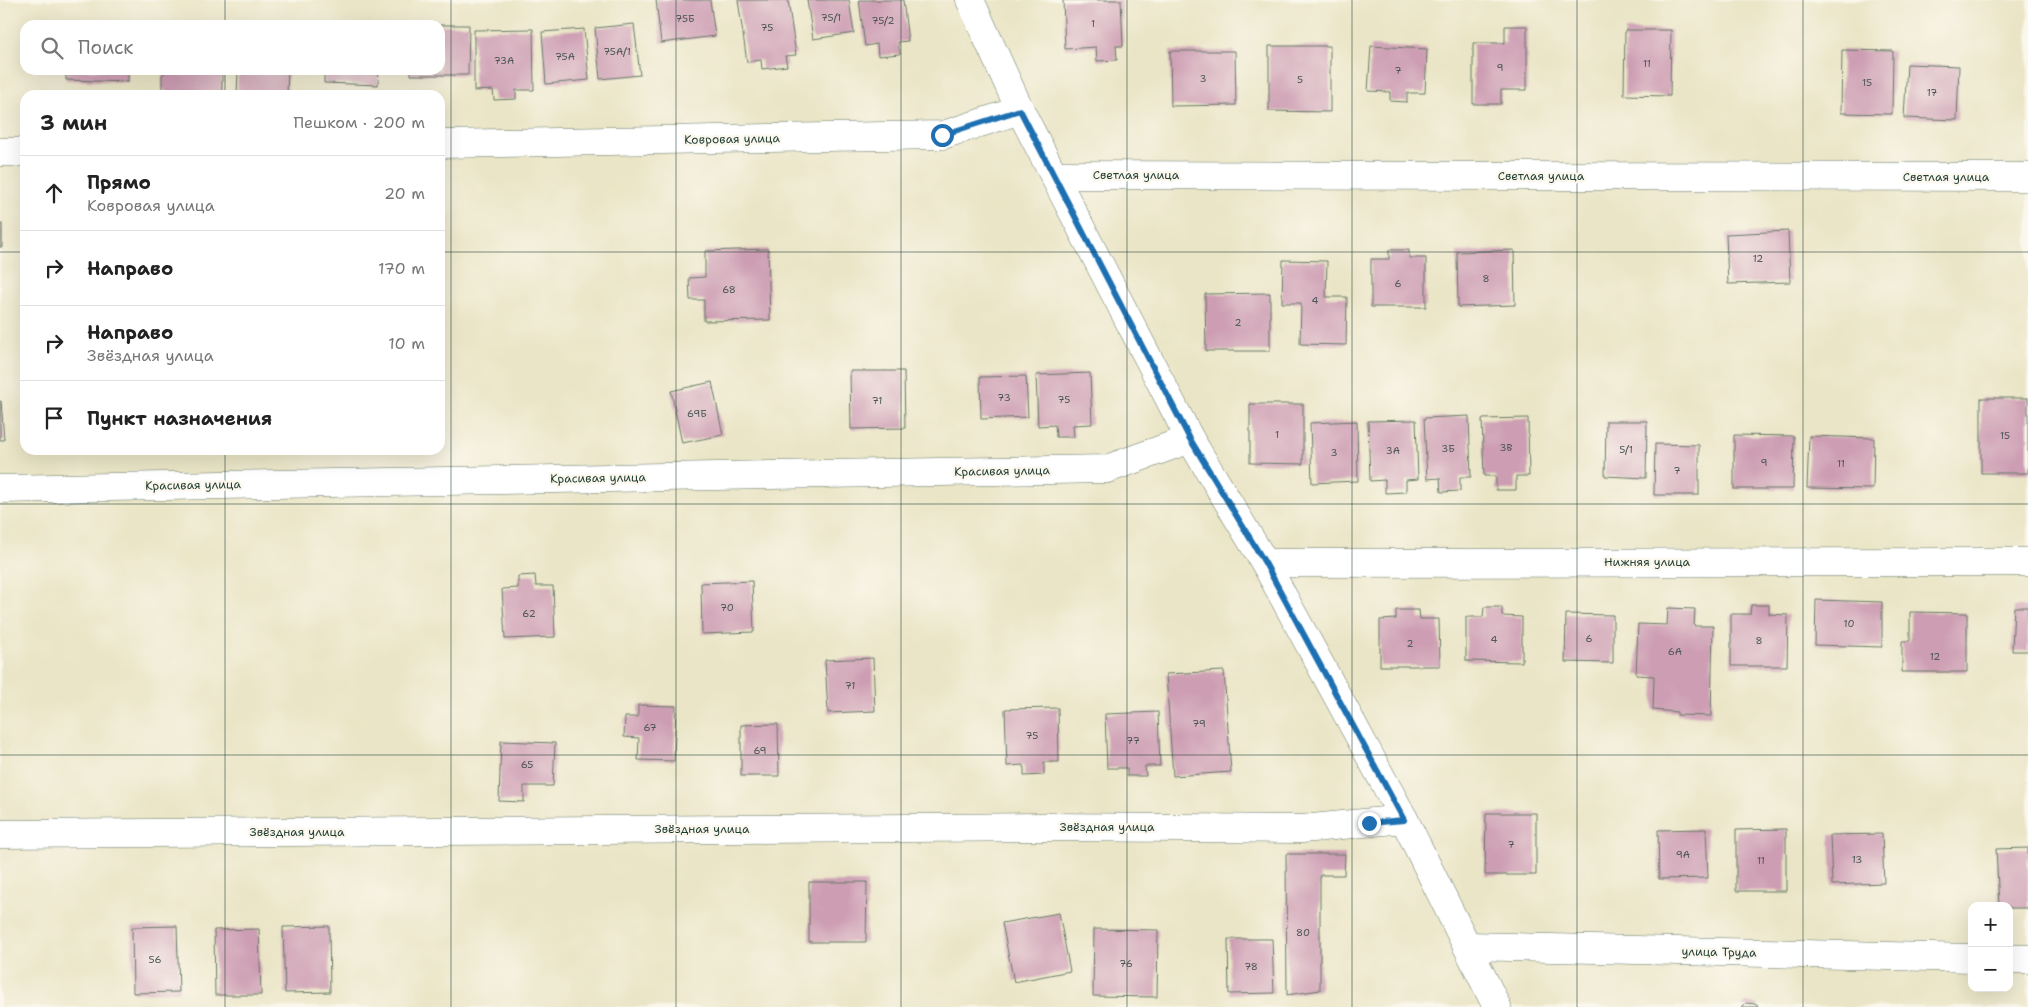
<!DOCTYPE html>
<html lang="ru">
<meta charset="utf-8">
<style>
body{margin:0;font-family:"Shantell Sans",sans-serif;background:#f2f2f2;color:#222}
.controls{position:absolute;right:15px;bottom:15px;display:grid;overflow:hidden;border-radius:10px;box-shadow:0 5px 20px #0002}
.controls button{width:45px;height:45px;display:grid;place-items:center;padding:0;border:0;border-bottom:1px solid #e0e0e0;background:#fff;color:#222;font:25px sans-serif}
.stop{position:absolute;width:15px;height:15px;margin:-11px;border:4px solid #1f6fb2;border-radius:50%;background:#fff}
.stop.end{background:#1f6fb2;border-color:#fff;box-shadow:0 1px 5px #0008}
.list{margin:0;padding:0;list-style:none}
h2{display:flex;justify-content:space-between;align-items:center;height:65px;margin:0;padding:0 20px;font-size:21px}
h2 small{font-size:16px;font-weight:400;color:#767676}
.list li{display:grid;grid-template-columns:32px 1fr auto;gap:15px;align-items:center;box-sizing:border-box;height:75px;padding:0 20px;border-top:1px solid #e0e0e0}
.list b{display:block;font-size:19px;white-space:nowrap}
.list p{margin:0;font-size:16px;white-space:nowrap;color:#767676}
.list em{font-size:16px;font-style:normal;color:#767676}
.icon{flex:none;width:28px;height:28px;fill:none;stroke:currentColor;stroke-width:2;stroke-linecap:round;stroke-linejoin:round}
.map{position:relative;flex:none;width:2028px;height:1007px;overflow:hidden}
.search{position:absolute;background:#fff;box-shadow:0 5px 20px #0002;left:20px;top:20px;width:425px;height:55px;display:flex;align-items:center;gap:12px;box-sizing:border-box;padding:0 18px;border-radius:15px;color:#767676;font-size:19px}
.panel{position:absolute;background:#fff;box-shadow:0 5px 20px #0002;left:20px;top:90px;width:425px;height:365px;border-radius:15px}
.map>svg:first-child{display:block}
.building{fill:#cd9eb3}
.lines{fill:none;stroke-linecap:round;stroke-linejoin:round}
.street-casing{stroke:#667867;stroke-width:29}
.street{stroke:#fff;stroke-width:28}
.route{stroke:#1f6fb2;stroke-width:6}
.grid{fill:none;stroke:#1f3d34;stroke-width:1;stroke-opacity:0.55}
.labels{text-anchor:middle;stroke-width:4.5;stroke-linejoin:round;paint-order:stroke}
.number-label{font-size:10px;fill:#4a5554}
.street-label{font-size:12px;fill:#1f3d34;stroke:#fbf7ec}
</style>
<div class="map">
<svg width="2028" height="1007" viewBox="0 0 2028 1007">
<rect width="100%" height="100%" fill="#fbf7ec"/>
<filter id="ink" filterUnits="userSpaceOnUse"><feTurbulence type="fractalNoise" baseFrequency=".02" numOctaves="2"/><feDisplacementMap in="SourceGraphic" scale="10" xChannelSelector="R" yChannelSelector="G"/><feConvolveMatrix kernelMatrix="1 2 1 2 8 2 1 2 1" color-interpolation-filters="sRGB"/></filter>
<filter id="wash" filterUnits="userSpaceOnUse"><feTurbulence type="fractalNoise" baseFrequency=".0096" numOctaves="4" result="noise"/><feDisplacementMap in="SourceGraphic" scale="20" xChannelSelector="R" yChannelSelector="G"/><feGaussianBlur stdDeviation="1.12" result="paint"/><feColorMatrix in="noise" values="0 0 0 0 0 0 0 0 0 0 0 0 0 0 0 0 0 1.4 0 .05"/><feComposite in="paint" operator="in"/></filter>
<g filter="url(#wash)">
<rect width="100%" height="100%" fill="#eae5c6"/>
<g id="blocks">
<g class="building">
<polygon points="656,0 710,0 715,36 661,43"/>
<polygon points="738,0 788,0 796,55 785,56 787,66 762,69 761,60 747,62"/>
<polygon points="807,0 849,0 854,33 813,39"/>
<polygon points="859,0 903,0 908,41 898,42 900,54 878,56 877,44 865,46"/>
<polygon points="1063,0 1121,0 1123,46 1116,46 1117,60 1097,61 1096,47 1065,49"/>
<polygon points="634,24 640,75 600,79 595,28"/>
<polygon points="440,25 469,25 468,75 411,75 411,70 440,70"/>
<polygon points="1505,26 1527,26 1527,90 1501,90 1501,104 1473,104 1473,43 1505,43"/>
<polygon points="533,29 534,90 516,90 516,99 494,100 493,90 474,91 474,30"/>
<polygon points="584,29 589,80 546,84 542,32"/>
<polygon points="1625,30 1671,30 1670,96 1624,95"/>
<polygon points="1269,46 1330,46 1330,112 1269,111"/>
<polygon points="1371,46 1427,49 1425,93 1407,93 1407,102 1390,101 1390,92 1368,91"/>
<polygon points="1842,50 1893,51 1892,114 1841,113"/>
<polygon points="1170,51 1235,51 1236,105 1171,106"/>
<polygon points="1907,64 1959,66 1957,120 1904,118"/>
<polygon points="66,70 128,70 128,82 66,80"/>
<polygon points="168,70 222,70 222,95 170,95 162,88 162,75"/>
<polygon points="238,70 288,70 287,95 237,95"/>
<polygon points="324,70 379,70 378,85 324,83"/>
<rect x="0" y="224" width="2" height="23"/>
<polygon points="1788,231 1790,282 1728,284 1726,234"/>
<polygon points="768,249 770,320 704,321 704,300 690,300 689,278 705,277 705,251"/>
<polygon points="1389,250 1409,250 1409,258 1426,258 1426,307 1371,307 1371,259 1389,259"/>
<polygon points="1514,250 1515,305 1458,307 1457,252"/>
<polygon points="1283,260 1327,261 1326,297 1347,297 1346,345 1300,344 1301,303 1282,303"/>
<polygon points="1270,293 1270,351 1206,351 1205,294"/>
<polygon points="850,371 904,371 905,428 851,429"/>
<polygon points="1090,373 1092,424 1073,425 1074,437 1056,437 1055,425 1038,426 1036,375"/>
<polygon points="1026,376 1028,417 981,419 980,377"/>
<polygon points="712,382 723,435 682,443 671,391"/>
<rect x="1981" y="398" width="47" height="75"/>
<polygon points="0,401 1,401 4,440 0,440"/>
<polygon points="1250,404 1303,404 1303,464 1250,463"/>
<polygon points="1469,416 1471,477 1460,477 1460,491 1441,492 1440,478 1427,479 1424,418"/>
<polygon points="1528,418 1529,476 1516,476 1516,490 1496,490 1496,476 1484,476 1482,419"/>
<polygon points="1416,420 1418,479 1406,480 1406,492 1385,493 1385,480 1370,481 1368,421"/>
<polygon points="1357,421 1358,481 1312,483 1310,423"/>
<polygon points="1606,421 1647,421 1646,478 1605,476"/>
<polygon points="1734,435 1794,436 1793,489 1734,489"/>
<polygon points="1809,436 1874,438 1873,489 1807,488"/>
<polygon points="1655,444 1699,445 1699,495 1654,495"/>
<polygon points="535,575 536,586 553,586 555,637 505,639 502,589 518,588 518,576"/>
<polygon points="752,581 754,632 702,634 701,583"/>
<polygon points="1816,600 1882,602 1882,647 1815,645"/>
<polygon points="1751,605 1769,605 1769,614 1788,615 1787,666 1731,666 1731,614 1750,614"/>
<polygon points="1484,607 1502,607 1502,616 1522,617 1522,662 1466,661 1466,617 1483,617"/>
<polygon points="2014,607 2028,607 2028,651 2012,651"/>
<polygon points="1668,608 1695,609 1694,626 1713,626 1711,716 1677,715 1677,712 1653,710 1654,676 1636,675 1638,624 1667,625"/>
<polygon points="1396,610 1419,610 1420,619 1439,619 1440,666 1380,666 1380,620 1396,619"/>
<polygon points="1910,612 1967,613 1967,672 1902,672 1902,641 1910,641"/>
<polygon points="1566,614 1613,615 1613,663 1565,662"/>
<polygon points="873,658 875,711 828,713 825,660"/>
<polygon points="1224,671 1231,772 1173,776 1166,674"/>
<polygon points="638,705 676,706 674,761 638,760 639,738 624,737 625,717 638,717"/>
<polygon points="1058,708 1059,762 1044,762 1044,775 1024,776 1024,765 1007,766 1005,709"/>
<polygon points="1158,712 1160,766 1145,766 1146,776 1127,776 1127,768 1107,768 1105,714"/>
<polygon points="778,724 779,776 741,776 741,725"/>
<polygon points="501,741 555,743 553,786 524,786 524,802 499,801"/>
<polygon points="1486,813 1536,813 1536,875 1485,875"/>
<polygon points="1706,829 1708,878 1659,879 1658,830"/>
<polygon points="1786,829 1786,891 1736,891 1736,830"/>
<polygon points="1882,834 1884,883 1832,885 1830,835"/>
<polygon points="2028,848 2028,908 2009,908 2009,906 1999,906 1996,849"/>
<polygon points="1286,854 1345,854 1344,875 1320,875 1320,990 1287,995"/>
<polygon points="809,882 867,882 866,942 809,942"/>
<polygon points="1059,913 1070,971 1014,982 1002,923"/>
<polygon points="177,926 179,992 133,993 132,927"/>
<polygon points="329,926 330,992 285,993 283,927"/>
<polygon points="259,929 261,995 215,995 214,930"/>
<polygon points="1094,929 1158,930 1157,997 1093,996"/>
<polygon points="1228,939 1272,939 1274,993 1229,994"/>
<polygon points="1746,1003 1755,1004 1759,1007 1742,1007"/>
</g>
</g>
</g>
<g filter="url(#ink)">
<use href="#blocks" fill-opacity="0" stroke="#667867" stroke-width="1"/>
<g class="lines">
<g class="street-casing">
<g id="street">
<polyline points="970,0 1020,110 1190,439 1265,563 1404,819 1497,1007"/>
<polyline points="440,144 943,135 1020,110"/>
<polyline points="0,152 25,152"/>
<polyline points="1055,175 2028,177"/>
<polyline points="0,489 1107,469 1190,439"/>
<polyline points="1265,563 2028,562"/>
<polyline points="0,834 1049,827 1302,829 1404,819"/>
<polyline points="1467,946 1972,958"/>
<polyline points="2009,959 2028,959"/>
</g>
</g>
<use href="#street" class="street"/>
</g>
</g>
<g class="lines" filter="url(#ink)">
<polyline class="route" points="942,135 1020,110 1190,439 1265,563 1404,820 1369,823"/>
</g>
<path class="grid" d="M225 0V25M451 0V1007M676 0V1007M901 0V1007M1127 0V1007M1352 0V1007M1577 0V1007M1803 0V1007M225 70V95M0 252H25M440 252H2028M225 450V1007M0 504H2028M0 755H2028"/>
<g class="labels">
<g class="number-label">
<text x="831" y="21">75/1</text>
<text x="685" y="22">75Б</text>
<text x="883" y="24">75/2</text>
<text x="1093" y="27">1</text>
<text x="767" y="31">75</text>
<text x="617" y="55">75А/1</text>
<text x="565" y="60">75А</text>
<text x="504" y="64">73А</text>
<text x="1647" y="67">11</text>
<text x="1500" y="71">9</text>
<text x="1398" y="74">7</text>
<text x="1203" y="82">3</text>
<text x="1300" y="83">5</text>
<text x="1867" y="86">15</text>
<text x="1932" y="96">17</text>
<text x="1758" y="262">12</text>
<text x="1486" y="282">8</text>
<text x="1398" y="287">6</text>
<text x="729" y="293">68</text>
<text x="1315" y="304">4</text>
<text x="1238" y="326">2</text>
<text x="1004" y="401">73</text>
<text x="1064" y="403">75</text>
<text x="877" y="404">71</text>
<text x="697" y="417">69Б</text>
<text x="1277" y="438">1</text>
<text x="2005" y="439">15</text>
<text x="1506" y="451">3В</text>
<text x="1448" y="452">3Б</text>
<text x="1626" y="453">5/1</text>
<text x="1393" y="454">3А</text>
<text x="1334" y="456">3</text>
<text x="1764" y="466">9</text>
<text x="1841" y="467">11</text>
<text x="1677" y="474">7</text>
<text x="727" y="611">70</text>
<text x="529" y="617">62</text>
<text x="1849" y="627">10</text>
<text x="1589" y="642">6</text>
<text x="1494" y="643">4</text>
<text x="1759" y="644">8</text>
<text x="1410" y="647">2</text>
<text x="1675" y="655">6А</text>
<text x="1935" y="660">12</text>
<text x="850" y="689">71</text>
<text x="1199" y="727">79</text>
<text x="650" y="731">67</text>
<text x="1032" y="739">75</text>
<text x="1133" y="744">77</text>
<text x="760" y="754">69</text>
<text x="527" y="768">65</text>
<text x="1511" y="848">7</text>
<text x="1683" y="858">9А</text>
<text x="1857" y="863">13</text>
<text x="1761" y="864">11</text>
<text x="1303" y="936">80</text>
<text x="155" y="963">56</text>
<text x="1126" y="967">76</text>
<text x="1251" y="970">78</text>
</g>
<g class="street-label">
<text transform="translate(732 139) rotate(-1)" y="4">Ковровая улица</text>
<text x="1136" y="179">Светлая улица</text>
<text x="1541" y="180">Светлая улица</text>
<text x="1946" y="181">Светлая улица</text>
<text transform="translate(1002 471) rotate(-1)" y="4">Красивая улица</text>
<text transform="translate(598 478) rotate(-1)" y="4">Красивая улица</text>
<text transform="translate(193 485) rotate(-1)" y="4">Красивая улица</text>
<text x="1647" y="566">Нижняя улица</text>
<text x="1107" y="831">Звёздная улица</text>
<text x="702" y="833">Звёздная улица</text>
<text x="297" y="836">Звёздная улица</text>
<text transform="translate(1719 952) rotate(1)" y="4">улица Труда</text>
</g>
</g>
</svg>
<div class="controls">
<button>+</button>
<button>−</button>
</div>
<div class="stop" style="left:942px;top:135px"></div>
<div class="stop end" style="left:1369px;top:823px"></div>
<div class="search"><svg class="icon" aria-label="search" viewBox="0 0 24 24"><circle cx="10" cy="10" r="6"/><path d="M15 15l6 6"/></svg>Поиск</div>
<section class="panel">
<h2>3 мин<small>Пешком · 200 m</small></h2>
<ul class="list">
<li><svg class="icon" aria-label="ahead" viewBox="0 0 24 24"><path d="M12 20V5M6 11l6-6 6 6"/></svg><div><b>Прямо</b><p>Ковровая улица</p></div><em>20 m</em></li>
<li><svg class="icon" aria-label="right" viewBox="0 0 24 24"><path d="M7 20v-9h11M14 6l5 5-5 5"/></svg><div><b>Направо</b></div><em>170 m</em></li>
<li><svg class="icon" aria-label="right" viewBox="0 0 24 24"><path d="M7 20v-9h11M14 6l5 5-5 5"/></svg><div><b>Направо</b><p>Звёздная улица</p></div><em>10 m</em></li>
<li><svg class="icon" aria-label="arrive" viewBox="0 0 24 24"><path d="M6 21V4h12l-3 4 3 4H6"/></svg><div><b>Пункт назначения</b></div></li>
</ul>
</section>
</div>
